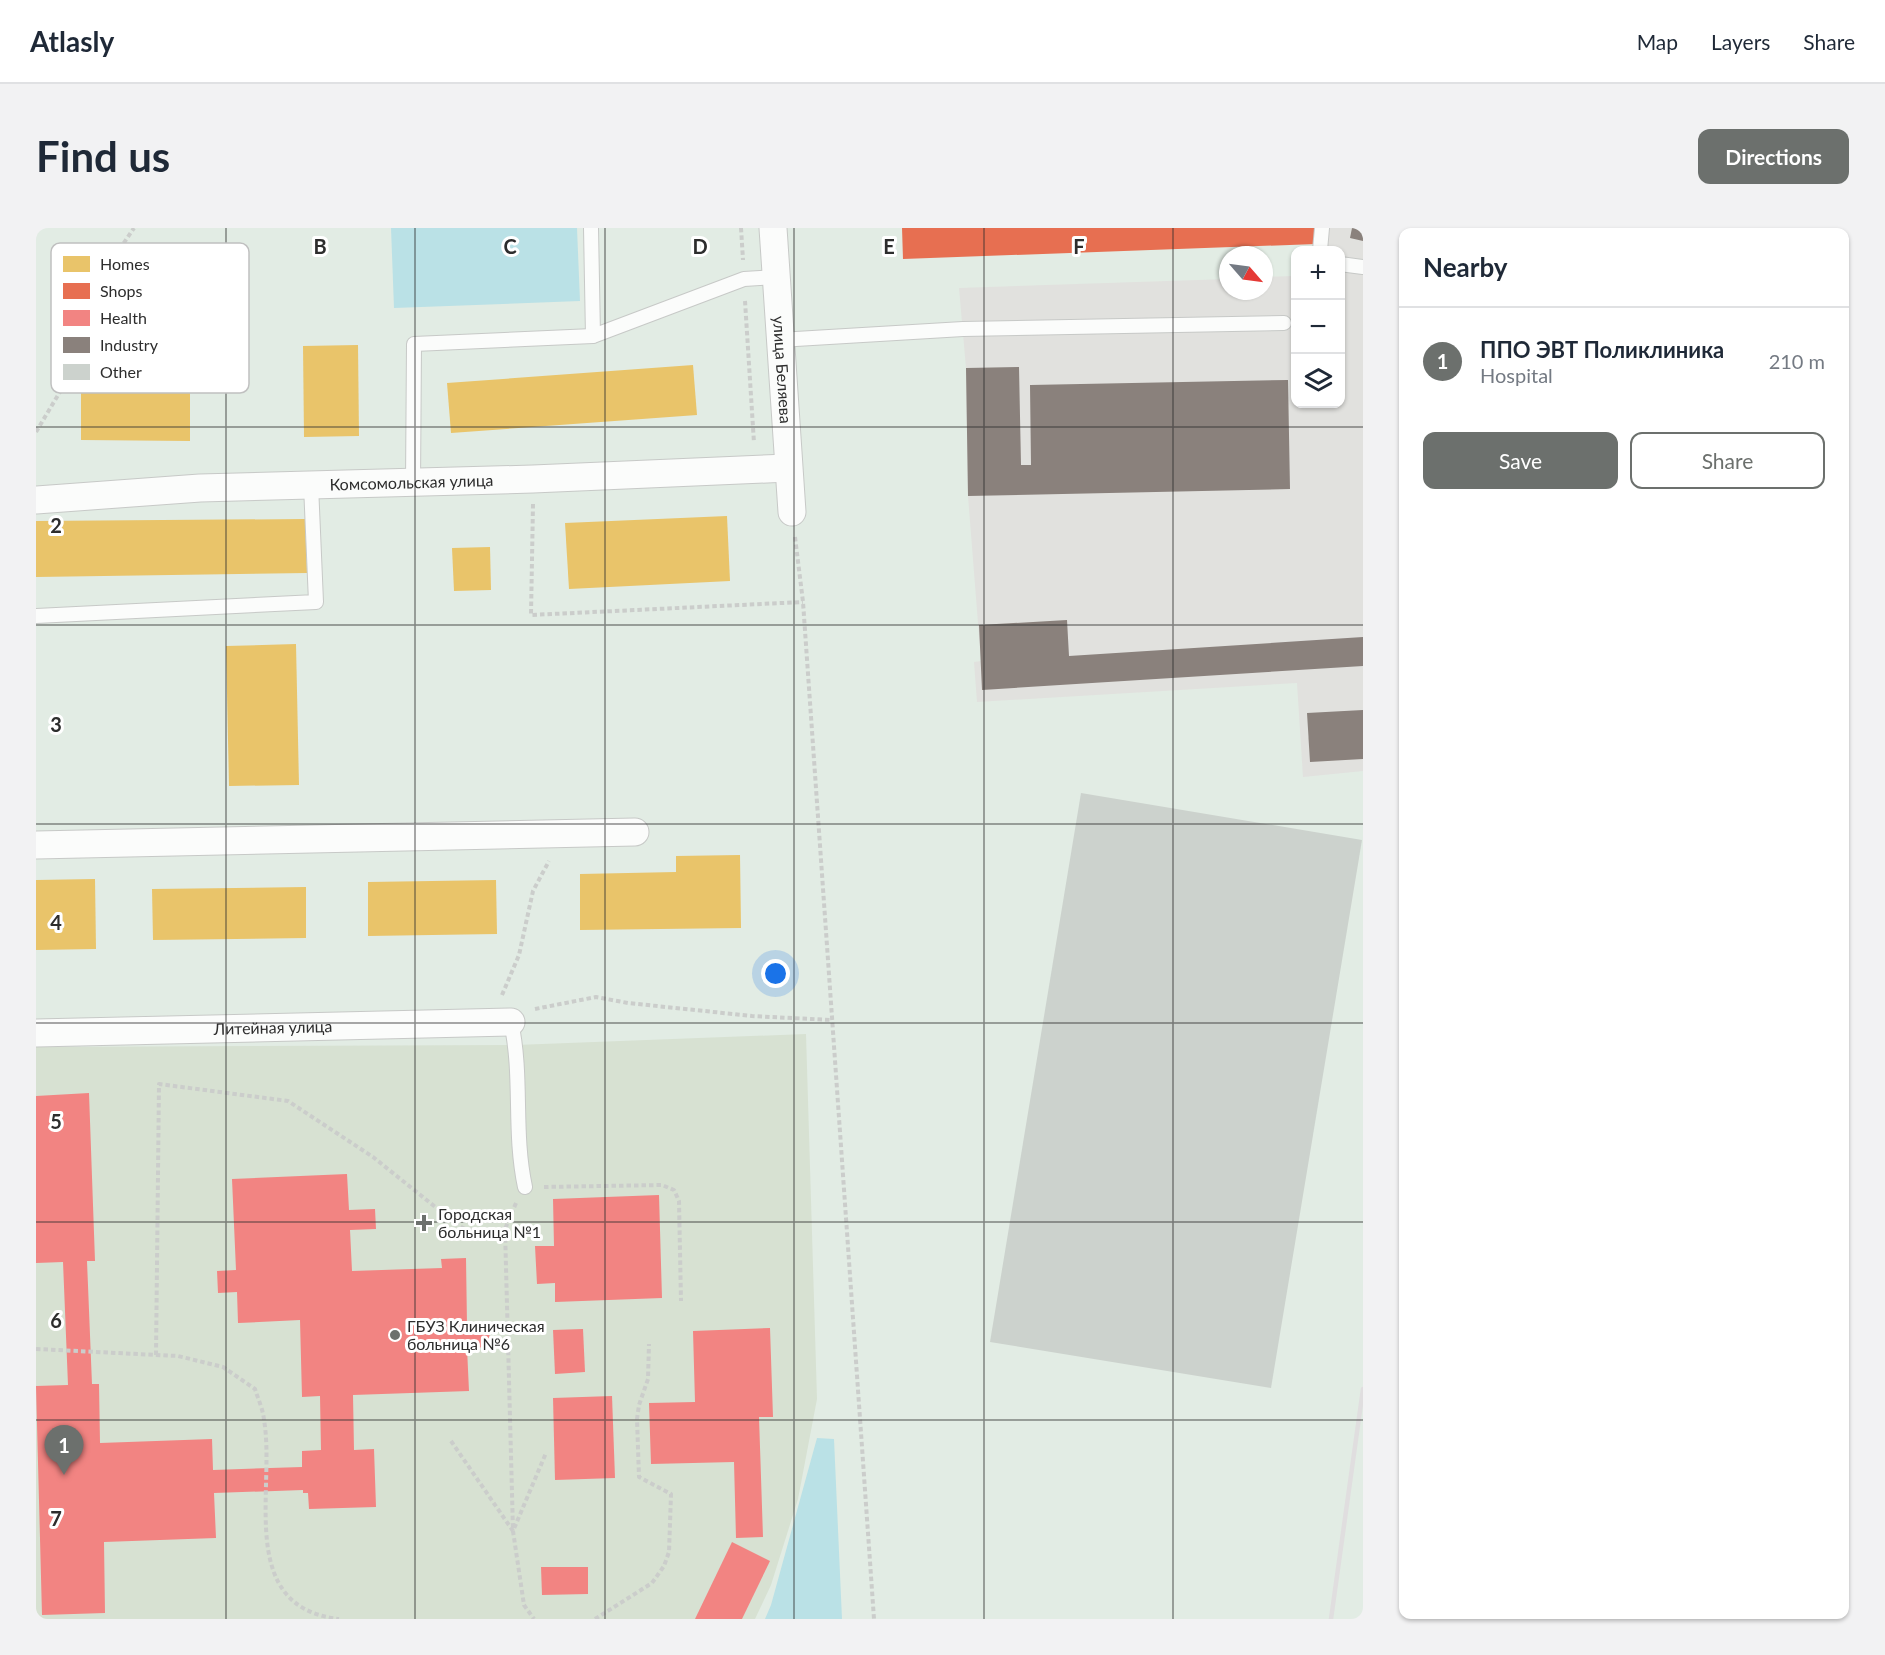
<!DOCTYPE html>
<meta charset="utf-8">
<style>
body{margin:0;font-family:Lato,sans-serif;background:#f2f2f3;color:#1f2937}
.controls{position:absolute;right:18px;top:18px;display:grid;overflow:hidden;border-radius:12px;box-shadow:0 2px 4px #0004}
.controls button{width:54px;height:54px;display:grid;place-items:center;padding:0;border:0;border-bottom:2px solid #e0e1e3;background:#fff;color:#1f2937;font:30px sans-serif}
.compass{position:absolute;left:1183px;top:18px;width:54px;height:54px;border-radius:50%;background:#fff;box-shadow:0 2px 4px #0004;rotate:118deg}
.you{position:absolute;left:740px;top:746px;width:21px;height:21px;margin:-15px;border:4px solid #fff;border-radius:50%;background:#1a73e8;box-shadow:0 0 0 9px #1a73e833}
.badge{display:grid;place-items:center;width:39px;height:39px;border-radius:50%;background:#6c706d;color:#fff;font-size:20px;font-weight:700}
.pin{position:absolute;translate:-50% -50px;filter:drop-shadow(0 2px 3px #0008)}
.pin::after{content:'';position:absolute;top:32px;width:21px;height:18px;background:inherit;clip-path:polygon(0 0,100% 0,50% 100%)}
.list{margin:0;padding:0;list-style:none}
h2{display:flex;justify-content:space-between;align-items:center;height:78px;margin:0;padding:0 24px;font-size:26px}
h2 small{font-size:20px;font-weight:400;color:#747a83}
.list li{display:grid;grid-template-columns:39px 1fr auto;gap:18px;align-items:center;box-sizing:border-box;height:108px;padding:0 24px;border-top:2px solid #e0e1e3}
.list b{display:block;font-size:22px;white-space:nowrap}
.list p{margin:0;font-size:20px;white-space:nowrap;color:#747a83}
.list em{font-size:20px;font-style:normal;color:#747a83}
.actions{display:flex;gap:12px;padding:18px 24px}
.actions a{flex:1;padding:14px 0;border:2px solid #6c706d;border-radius:12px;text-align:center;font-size:21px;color:#6c706d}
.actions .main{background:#6c706d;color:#fff}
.icon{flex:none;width:33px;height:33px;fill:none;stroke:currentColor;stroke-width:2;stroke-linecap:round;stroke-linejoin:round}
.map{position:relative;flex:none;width:1327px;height:1391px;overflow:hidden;border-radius:12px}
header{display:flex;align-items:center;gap:36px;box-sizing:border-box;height:84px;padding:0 30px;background:#fff;border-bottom:2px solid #e0e1e3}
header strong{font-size:28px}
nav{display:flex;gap:33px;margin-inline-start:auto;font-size:21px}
.intro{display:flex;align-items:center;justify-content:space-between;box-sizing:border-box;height:144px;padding:0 36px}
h1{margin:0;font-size:42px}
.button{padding:15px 27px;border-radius:12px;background:#6c706d;color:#fff;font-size:21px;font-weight:700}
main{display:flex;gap:36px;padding:0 36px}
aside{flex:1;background:#fff;border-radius:12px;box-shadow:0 2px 4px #0004}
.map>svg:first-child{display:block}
.industrial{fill:#e1e1de}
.medical{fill:#d7e1d2}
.green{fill:#bae1e6}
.homes{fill:#e9c46a}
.shops{fill:#e76f51}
.health{fill:#f28482}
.industry{fill:#8a817c}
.building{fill:#ccd2cd}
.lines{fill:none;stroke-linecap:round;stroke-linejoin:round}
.lane-casing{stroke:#c7c9c7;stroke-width:16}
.street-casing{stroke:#c7c9c7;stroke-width:29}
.path{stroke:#cbcdcb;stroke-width:4;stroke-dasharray:4.5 3;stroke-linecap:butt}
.lane{stroke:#fbfcfb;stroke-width:14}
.street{stroke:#fbfcfb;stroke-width:27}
.rail{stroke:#e0dedf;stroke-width:4.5}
.grid{fill:none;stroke:#2d2d2d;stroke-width:1.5;stroke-opacity:0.55}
.poi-dot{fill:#6c706d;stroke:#fff;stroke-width:2}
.labels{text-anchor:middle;stroke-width:6;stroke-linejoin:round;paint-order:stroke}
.street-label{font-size:16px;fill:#2d2d2d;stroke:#fff}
.poi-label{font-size:16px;fill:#2d2d2d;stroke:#fff;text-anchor:start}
.key{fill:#fff;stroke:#c0c0c0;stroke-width:1.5}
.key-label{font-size:16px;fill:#2d2d2d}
.grid-label{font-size:20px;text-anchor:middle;font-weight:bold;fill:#2d2d2d;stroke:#fff;stroke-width:6;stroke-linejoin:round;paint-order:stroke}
</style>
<header>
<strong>Atlasly</strong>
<nav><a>Map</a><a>Layers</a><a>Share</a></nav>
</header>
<div class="intro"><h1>Find us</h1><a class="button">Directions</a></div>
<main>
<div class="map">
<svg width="1327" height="1391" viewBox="0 0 1327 1391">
<rect width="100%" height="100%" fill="#e2ece4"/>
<polygon class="industrial" points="1279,0 1327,0 1327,543 1267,549 1261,455 941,474 938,434 945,433 932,268 930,140 923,60 1192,51 1192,63 1228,63 1228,49 1259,48 1260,176 1304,176 1304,22 1280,22"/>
<polygon class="medical" points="770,806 781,1171 762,1271 735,1357 719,1391 0,1391 0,819 480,817"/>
<g class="green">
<polygon points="355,0 541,0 544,73 358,80"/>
<polygon points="781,1210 798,1211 806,1391 729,1391 735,1377"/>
</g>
<g class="homes">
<polygon points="322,117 323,208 268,209 267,118"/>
<polygon points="657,137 661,187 415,205 411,155"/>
<polygon points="45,140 154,140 154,213 45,212"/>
<polygon points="691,288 694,353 533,361 529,295"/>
<polygon points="269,291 271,345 0,349 0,293"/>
<polygon points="454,319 455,362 418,363 416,320"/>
<polygon points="260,416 263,557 193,558 190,418"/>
<polygon points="704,627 705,700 544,702 544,646 640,644 640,628"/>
<polygon points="59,651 60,721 0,722 0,652"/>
<polygon points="460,652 461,706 332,708 332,654"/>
<polygon points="270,659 270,710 117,712 116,661"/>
</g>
<polygon class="shops" points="866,0 1279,0 1280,16 867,31"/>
<g class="health">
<polygon points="53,865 59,1033 51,1033 56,1156 63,1156 64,1215 176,1211 177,1242 266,1239 266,1223 285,1222 284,1168 266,1169 264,1092 202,1095 201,1064 182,1065 181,1043 200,1042 196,951 311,946 313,982 339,981 340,1001 314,1002 316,1043 406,1040 405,1031 430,1030 431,1097 453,1096 454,1119 431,1120 433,1163 317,1167 318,1222 338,1221 340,1279 273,1281 272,1265 267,1265 267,1262 178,1265 180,1310 68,1314 69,1385 6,1387 0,1158 32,1157 27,1034 0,1035 0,868"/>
<polygon points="623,967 626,1070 519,1074 519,1055 501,1056 499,1018 518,1018 517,971"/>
<polygon points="734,1100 737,1189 723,1189 727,1309 700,1310 698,1234 615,1236 613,1175 659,1174 657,1103"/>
<polygon points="547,1101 549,1144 519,1146 517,1102"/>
<polygon points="576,1168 579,1250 519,1252 517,1170"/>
<polygon points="696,1314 734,1333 706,1391 659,1391"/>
<polygon points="505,1339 552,1339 552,1366 506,1367"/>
</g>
<g class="industry">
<polygon points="1316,0 1327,0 1327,13 1314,10"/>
<polygon points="983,139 985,237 995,237 994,157 1252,152 1254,261 932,268 930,140"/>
<polygon points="1031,392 1033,428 1327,409 1327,438 946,462 943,397"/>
<polygon points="1327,482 1327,531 1274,534 1271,485"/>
</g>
<polygon class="building" points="1045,565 1326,612 1235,1160 954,1114"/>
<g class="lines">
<g class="lane-casing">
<g id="lane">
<polyline points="555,0 557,108"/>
<polyline points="1284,22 1286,0"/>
<polyline points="1304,36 1327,39"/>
<polyline points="743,112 927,101 1248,95"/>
<polyline points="377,255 378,116 557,108 708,51 739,49"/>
<polyline points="0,388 280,374 275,257"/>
<path d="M475 794C487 849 477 903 489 959"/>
</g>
</g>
<g class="street-casing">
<g id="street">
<path id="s1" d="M737 0 756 284"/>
<path id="s2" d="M0 272 164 260 497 251 752 240"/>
<polyline points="0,617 599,604"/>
<path id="s3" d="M0 805 475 794"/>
</g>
</g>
<g class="path">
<polyline points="705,0 707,32"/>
<polyline points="709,73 718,215"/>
<polyline points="0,204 37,142 68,44 98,0"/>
<polyline points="497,276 495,387 767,374"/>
<polyline points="759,309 767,374 838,1391"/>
<polyline points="466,767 483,727 497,663 513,633"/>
<polyline points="499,781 560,769 592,775 716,788 796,792"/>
<polyline points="508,959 626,957 638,962 643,973 645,1073"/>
<polyline points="480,975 469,1001 477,1303 488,1377 498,1391"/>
<path d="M0 1121 142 1128 187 1139 219 1161C222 1171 227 1181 228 1192 240 1261 199 1379 303 1391"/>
<polyline points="120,1127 123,856 252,873 337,929 423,998 431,1002 469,1001"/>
<polyline points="415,1213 477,1303 510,1225"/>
<polyline points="559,1391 616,1355 628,1338 633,1324 635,1266 603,1249 601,1191 603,1177 612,1151 613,1116"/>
</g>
<use href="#lane" class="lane"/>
<use href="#street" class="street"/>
<polyline class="rail" points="1295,1391 1327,1161"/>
</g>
<path class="grid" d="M190 0V1391M379 0V1391M569 0V1391M758 0V1391M948 0V1391M1137 0V1391M0 199H1327M0 397H1327M0 596H1327M0 795H1327M0 994H1327M0 1192H1327"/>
<g class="poi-dot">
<path d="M385 986h6v6h6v6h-6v6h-6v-6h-6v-6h6z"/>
<circle cx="359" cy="1107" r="6"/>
</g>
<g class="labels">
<g class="street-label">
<text dy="6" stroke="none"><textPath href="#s1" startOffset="142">улица Беляева</textPath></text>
<text dy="6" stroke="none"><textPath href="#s2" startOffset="376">Комсомольская улица</textPath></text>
<text dy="6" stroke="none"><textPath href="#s3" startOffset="237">Литейная улица</textPath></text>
</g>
<g class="poi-label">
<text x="402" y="992">Городская<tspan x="402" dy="18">больница №1</tspan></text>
<text x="371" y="1104">ГБУЗ Клиническая<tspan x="371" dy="18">больница №6</tspan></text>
</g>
</g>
<rect x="15" y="15" width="198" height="150" rx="9" class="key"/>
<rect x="27" y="28" width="27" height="16" fill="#e9c46a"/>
<rect x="27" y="55" width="27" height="16" fill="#e76f51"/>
<rect x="27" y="82" width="27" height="16" fill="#f28482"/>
<rect x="27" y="109" width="27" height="16" fill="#8a817c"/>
<rect x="27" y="136" width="27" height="16" fill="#ccd2cd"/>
<g class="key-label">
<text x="64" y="42">Homes</text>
<text x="64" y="69">Shops</text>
<text x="64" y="96">Health</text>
<text x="64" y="123">Industry</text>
<text x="64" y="150">Other</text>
</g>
<g class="grid-label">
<text x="284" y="26">B</text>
<text x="474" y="26">C</text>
<text x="664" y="26">D</text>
<text x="853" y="26">E</text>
<text x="1043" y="26">F</text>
<text x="20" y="305">2</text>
<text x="20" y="504">3</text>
<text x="20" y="702">4</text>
<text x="20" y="901">5</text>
<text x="20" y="1100">6</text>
<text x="20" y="1298">7</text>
</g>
</svg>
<div class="controls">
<button>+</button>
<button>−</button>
<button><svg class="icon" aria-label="layers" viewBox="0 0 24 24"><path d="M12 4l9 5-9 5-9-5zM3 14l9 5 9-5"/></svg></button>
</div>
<svg class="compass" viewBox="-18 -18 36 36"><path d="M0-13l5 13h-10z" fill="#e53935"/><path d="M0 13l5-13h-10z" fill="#747a83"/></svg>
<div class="you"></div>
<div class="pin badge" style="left:28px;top:1247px">1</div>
</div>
<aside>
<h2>Nearby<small></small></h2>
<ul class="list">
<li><span class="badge">1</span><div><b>ППО ЭВТ Поликлиника</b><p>Hospital</p></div><em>210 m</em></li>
</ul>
<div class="actions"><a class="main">Save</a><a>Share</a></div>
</aside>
</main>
